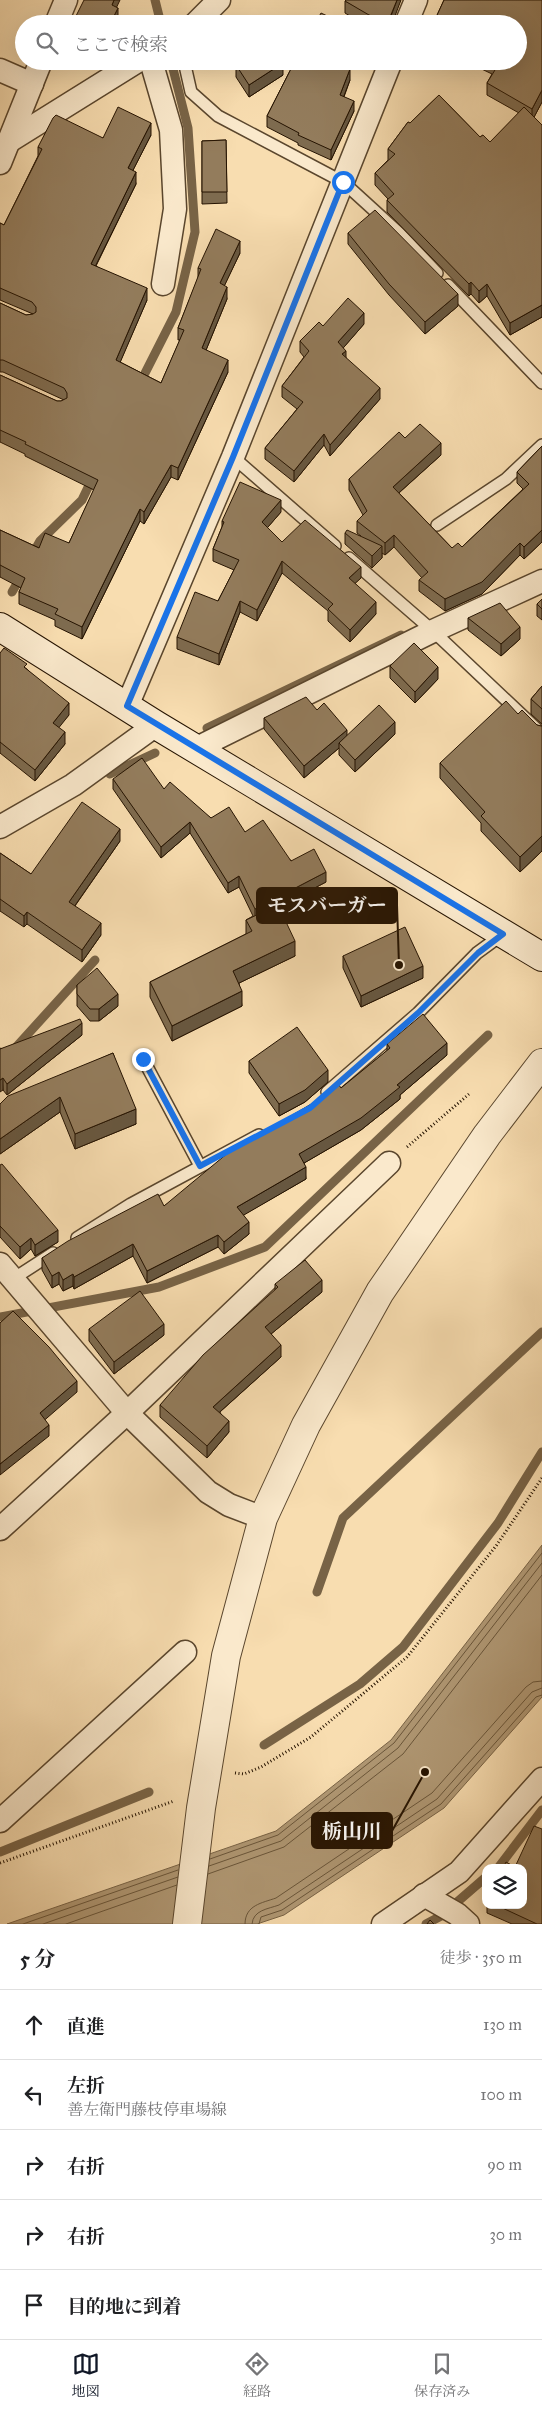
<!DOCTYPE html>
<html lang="ja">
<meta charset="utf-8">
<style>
body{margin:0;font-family:"IM FELL Great Primer","Noto Serif JP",serif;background:#f2f2f2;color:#202124}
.controls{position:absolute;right:15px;bottom:15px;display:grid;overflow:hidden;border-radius:10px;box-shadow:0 5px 20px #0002}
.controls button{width:45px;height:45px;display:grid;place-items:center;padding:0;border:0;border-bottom:1px solid #e0e0e0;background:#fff;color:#202124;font:25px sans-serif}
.stop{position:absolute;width:15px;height:15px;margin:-11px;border:4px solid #1a73e8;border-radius:50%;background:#fff}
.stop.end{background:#1a73e8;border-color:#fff;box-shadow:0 1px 5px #0008}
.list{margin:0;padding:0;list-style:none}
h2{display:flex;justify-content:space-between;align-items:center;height:65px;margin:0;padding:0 20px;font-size:21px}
h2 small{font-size:16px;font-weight:400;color:#757577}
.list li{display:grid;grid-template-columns:32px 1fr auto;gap:15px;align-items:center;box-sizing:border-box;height:70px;padding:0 20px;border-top:1px solid #e0e0e0}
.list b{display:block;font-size:19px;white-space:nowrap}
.list p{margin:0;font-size:16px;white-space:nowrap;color:#757577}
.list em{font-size:16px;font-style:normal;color:#757577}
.icon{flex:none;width:28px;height:28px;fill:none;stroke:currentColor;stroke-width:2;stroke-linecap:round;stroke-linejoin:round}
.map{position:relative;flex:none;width:542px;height:1924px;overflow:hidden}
.search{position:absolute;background:#fff;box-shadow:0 5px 20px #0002;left:15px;right:15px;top:15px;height:55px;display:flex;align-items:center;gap:12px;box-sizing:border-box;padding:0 18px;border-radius:28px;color:#757577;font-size:19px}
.sheet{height:415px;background:#fff}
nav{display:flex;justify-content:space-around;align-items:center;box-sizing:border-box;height:70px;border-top:1px solid #e0e0e0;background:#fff;font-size:14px;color:#757577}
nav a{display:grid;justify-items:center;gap:2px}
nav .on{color:#111827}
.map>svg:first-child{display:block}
.water{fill:#b09874;stroke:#786346}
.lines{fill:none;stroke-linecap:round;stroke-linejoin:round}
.shore{stroke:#6a563a;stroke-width:1}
.stream{stroke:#786346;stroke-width:9}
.service-casing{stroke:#5a462d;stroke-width:14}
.minor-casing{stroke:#5a462d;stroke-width:25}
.tertiary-casing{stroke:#5a462d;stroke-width:30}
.secondary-casing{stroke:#251301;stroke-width:30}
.path{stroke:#251301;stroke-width:3;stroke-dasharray:1 2.5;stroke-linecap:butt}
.service{stroke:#fae9cc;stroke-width:11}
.minor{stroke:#fae9cc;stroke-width:22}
.tertiary{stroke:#fae9cc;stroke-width:28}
.secondary{stroke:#fae9cc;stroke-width:28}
.wall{fill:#7e6b4f;stroke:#251301}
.shaded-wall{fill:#675740;stroke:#251301}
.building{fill:#937c5c;stroke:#251301}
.route{stroke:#1a73e8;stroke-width:6}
.leader{fill:none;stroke:#251301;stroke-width:2}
.callout-dot{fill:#251301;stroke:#fae9cc;stroke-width:2}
.callout{fill:#251301;stroke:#251301;stroke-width:2}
.callout-label{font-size:20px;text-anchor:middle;font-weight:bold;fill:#fff}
</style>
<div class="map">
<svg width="542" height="1924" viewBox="0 0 542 1924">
<rect width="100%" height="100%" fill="#f8ddb0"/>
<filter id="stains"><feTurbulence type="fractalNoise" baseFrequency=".004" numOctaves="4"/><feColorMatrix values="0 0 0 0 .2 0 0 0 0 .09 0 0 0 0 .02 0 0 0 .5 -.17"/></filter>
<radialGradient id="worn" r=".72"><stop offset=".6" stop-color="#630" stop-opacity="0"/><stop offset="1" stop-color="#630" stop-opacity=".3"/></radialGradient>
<polygon class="water" points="542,1545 542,1697 444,1808 284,1915 257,1924 7,1924 276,1831 391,1740"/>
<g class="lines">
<g class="shore">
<polyline points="210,1859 278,1835 394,1743 542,1553"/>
<polyline points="209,1866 281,1841 398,1748 542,1563"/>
<polyline points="208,1874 284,1847 403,1754 542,1575"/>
<polyline points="23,1924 178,1870"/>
<polyline points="43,1924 178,1877"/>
<polyline points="66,1924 177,1885"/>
<path d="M245 1924C245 1905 262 1903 276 1898L432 1793 526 1687 533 1682 542 1681"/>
<path d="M252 1924C253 1910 268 1909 279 1905L437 1799 532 1692 542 1688"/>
<polyline points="259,1924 261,1917 282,1910 441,1804 536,1697 542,1695"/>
</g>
<g class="stream">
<polyline points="155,0 161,24"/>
<polyline points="139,385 176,312 195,232 188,128 171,61"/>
<polyline points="31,557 40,541 82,500 93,477"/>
<polyline points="12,592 22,575"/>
<polyline points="207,728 401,635"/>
<polyline points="110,774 155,753"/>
<polyline points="0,1052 8,1056 95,960"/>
<polyline points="0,1317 159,1287 265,1247 488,1035"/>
<polyline points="317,1592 343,1518 542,1332"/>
<polyline points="264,1745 360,1684 403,1647 498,1523 542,1452"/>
<polyline points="0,1852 149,1792"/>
<polyline points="498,1868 542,1810"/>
<polyline points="426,1924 441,1916 486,1877"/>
</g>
<g class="service-casing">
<g id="service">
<polyline points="184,61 191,92 218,116 343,182 399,233 437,273"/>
<polyline points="448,285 542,383"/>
<polyline points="233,457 335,546"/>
<polyline points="437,525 506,479 542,445"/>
<polyline points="349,558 433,631 542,734"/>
<polyline points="143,1059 200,1166"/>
<polyline points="327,1092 418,1013 477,953 503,934"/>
<polyline points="77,1238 131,1204 259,1135"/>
<polyline points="13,1279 53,1253"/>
</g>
</g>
<g class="minor-casing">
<g id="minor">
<polyline points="56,24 66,0"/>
<polyline points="195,24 219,0"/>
<polyline points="406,24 416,0"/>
<polyline points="151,61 171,130 175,209 163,284"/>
<polyline points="0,70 32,84"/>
<polyline points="8,142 138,61"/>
<polyline points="0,163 41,61"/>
<polyline points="127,706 233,457 391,61"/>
<polyline points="195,749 433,631 542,581"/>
<polyline points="0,827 73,785 156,725"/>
<polyline points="0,1264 127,1413 208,1492 229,1505 263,1518"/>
<polyline points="0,1529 127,1413 389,1163"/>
<polyline points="0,1821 185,1652"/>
<polyline points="424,1895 457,1914 468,1924"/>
<polyline points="383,1924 459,1872 542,1779"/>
</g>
</g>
<g class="tertiary-casing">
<polyline id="tertiary" points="187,1924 201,1808 226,1656 263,1518 306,1425 380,1292 487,1135 542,1063"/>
</g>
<g class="secondary-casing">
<polyline id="secondary" points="0,627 156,725 542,957"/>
</g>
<g class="path">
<polyline points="407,1147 469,1094"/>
<polyline points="235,1773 244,1774 261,1767 311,1737 407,1657 496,1546 542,1478"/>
<polyline points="0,1863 174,1801"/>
</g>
<use href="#service" class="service"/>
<use href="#minor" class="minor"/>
<use href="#tertiary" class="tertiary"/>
<use href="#secondary" class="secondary"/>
</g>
<g class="wall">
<polygon points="444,0 542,0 542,102 534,117 542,125 542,317 510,335 487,296 479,303 471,294 469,296 387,212 387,200 388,199 375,185 375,173 388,160 388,149 408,122 410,123 439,95 480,137 483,135 490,142 519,113 487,95 487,83 492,74 465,61 518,61 518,24 433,24"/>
<polygon points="345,1 392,24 363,24 345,13"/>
<polygon points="295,61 336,61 335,64 350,80 344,97 354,111 331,160 298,145 298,143 267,127 267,116"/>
<polygon points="236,65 283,75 249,97 236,77"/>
<polygon points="151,135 133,170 136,184 96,266 147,300 120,362 161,383 180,340 178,340 178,328 198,278 198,268 240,253 224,286 227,299 206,350 228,372 178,480 171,477 144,524 140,521 82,639 55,626 55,620 19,604 19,592 21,588 0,577 0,530 39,548 69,543 94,490 25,456 25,454 0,442 0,375 57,401 61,401 64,400 3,372 0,372 0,303 26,315 33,314 0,300 0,223 4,225 38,156 38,147 103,138"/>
<polygon points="226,140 227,203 202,204 202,141"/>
<polygon points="348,233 458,306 425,334 389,295 348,244"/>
<polygon points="364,324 343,348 346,358 380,399 330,456 324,445 294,482 265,459 265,448 297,409 282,397 282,386 304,357 300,352 300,341 323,326"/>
<polygon points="405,438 441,455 399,493 452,548 462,547 523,489 517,483 517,472 542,446 542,542 524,559 520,555 482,594 445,611 419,591 419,580 422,578 394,547 385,555 382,553 382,558 372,568 345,544 345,533 361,536 357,533 357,521 363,515 349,490 349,479"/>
<polygon points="281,512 267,528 282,542 361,578 355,583 376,614 350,642 328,621 328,611 282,573 257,621 240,612 219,665 177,649 177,637 218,601 234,570 213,561 213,549 222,527 222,521"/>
<polygon points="542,599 542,620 537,616 537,604"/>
<polygon points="468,618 520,639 501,656 468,630"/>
<polygon points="0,653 27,669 69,715 58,727 65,744 35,781 0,753"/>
<polygon points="390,666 438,679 415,703 390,678"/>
<polygon points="542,686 542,724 531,714 531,699"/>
<polygon points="317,710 347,737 395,734 355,772 339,755 339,748 304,778 264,729 264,718"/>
<polygon points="518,714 537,725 541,726 542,726 542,851 520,872 481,831 481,823 440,778 440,763"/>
<polygon points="113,779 164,789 211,818 245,832 326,882 279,907 295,956 239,983 242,1006 172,1041 150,997 150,982 246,934 246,920 253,916 239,887 228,893 190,833 161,858 113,789"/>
<polygon points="120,841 75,906 101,935 82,962 27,924 24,927 0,911 0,853 31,874"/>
<polygon points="343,956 423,978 361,1007 343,968"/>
<polygon points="77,985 118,1006 99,1021 90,1021 77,1006"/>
<polygon points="82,1035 7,1095 3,1090 0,1049"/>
<polygon points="387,1044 447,1055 400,1095 400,1099 361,1130 304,1163 306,1179 243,1215 249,1234 224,1254 218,1247 147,1283 133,1256 74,1289 73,1286 63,1291 59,1284 52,1288 42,1270 42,1258 164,1206 341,1088 387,1051"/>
<polygon points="113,1053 136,1124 75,1149 60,1112 0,1154 0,1104"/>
<polygon points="249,1061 328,1082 305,1102 279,1116 249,1073"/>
<polygon points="0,1165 58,1242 35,1256 31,1249 20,1259 0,1237"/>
<polygon points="275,1284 322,1292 271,1334 281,1357 220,1412 229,1432 207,1458 160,1417 160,1405 275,1290"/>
<polygon points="89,1329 164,1335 114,1374 89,1341"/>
<polygon points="515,1867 542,1924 512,1924 487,1913 487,1905 523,1905"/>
</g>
<g class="shaded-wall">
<polygon points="114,0 120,0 112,17 112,5"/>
<polygon points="397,0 401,0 392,24 388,24"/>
<polygon points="118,8 118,20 116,24 110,24"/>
<polygon points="283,63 283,75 249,97 249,85"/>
<polygon points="350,69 350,80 340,106 340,95"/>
<polygon points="542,90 542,102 532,121 532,109"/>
<polygon points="354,101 354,111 331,160 331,150"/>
<polygon points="151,123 151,135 128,180 128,168"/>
<polygon points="136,172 136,184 91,275 91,264"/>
<polygon points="240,241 240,253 220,295 220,283"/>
<polygon points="471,282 471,294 469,296 469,284"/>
<polygon points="487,284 487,296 479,303 479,291"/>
<polygon points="227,287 227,299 202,360 202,348"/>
<polygon points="147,288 147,300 116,372 116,360"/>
<polygon points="458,294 458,306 425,334 425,322"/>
<polygon points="542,305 542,317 510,335 510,323"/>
<polygon points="364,313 364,324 338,354 338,342"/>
<polygon points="346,351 346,362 342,354"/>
<polygon points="228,360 228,372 178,480 178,468"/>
<polygon points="380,388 380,399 330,456 330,445"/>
<polygon points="324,434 324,445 294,482 294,471"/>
<polygon points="441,443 441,455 393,498 393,487"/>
<polygon points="171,465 171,477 144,524 144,512"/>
<polygon points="281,500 281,512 262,534 262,522"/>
<polygon points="140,509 140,521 82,639 82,627"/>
<polygon points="542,530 542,542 524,559 524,547"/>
<polygon points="394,535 394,547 385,555 385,543"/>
<polygon points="520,543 520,555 482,594 445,611 445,599"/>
<polygon points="382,546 382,558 372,568 372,556"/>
<polygon points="282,561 282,573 257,621 257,610"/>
<polygon points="361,567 361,578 349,589 349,578"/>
<polygon points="240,601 240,612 219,665 219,654"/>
<polygon points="376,602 376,614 350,642 350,630"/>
<polygon points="520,627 520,639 501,656 501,644"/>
<polygon points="438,667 438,679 415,703 415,692"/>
<polygon points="69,703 69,715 53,735 53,723"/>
<polygon points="395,722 395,734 355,772 355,760"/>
<polygon points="347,730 347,742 339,743 339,748 304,778 304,766"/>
<polygon points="65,732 65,744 35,781 35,770"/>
<polygon points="190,822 190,833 161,858 161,847"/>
<polygon points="120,829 120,841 69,914 69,902"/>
<polygon points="542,836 542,851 520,872 520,857"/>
<polygon points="326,872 326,882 255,919 255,909"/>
<polygon points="239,876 239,887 228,893 228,883"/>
<polygon points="27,912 27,924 24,927 24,916"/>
<polygon points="101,923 101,935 82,962 82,950"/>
<polygon points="295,941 295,956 233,986 233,971"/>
<polygon points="423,966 423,978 361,1007 361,996"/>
<polygon points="242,991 242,1006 172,1041 172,1026"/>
<polygon points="118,994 118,1006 99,1021 99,1009"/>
<polygon points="82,1023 82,1035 7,1095 7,1084"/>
<polygon points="447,1043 447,1055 400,1095 400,1099 361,1130 299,1166 299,1154 397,1085"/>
<polygon points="328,1070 328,1082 305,1102 279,1116 279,1104"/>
<polygon points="3,1078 3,1090 0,1092 0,1080"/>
<polygon points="60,1097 60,1112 0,1154 0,1139"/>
<polygon points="136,1109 136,1124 75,1149 75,1134"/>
<polygon points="306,1167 306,1179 237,1219 237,1207"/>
<polygon points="249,1222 249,1234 224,1254 224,1242"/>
<polygon points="58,1230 58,1242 35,1256 35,1245"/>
<polygon points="218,1235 218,1247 147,1283 147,1271"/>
<polygon points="31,1238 31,1249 20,1259 20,1247"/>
<polygon points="133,1244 133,1256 74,1289 74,1277"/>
<polygon points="59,1272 59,1284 52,1288 52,1276"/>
<polygon points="73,1274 73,1286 63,1291 63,1280"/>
<polygon points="322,1280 322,1292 265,1339 265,1327"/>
<polygon points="164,1324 164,1335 114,1374 114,1362"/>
<polygon points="281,1345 281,1357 213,1418 213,1407"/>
<polygon points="77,1381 77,1392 40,1424 40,1413"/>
<polygon points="229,1421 229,1432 207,1458 207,1446"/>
<polygon points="49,1425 49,1436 0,1475 0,1464"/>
</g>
<g class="building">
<polygon points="84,0 114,0 112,5 118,8 110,24 72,24"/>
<polygon points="346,0 397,0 388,22 369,15 345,1"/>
<polygon points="444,0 542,0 542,90 532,109 487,83 498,65 490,61 518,61 518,24 433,24"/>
<polygon points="321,13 344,24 315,24"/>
<polygon points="242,61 282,61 283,63 249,85 236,65"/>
<polygon points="295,61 331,61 330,62 350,69 340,95 354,101 331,150 298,135 299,133 267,116"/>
<polygon points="439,95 480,137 483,135 490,142 524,107 542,125 542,305 510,323 487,284 479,291 471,282 469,284 387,200 394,194 375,173 395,154 388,149 408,122 410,123"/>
<polygon points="118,107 151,123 128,168 136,172 91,264 147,288 116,360 161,383 184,330 178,328 201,269 198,268 216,229 240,241 220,283 227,287 202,348 228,360 178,468 171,465 144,512 140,509 82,627 55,614 58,609 19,592 25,578 0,565 0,530 39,548 45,533 69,543 98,480 25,444 26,442 0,430 0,375 57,401 61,401 67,398 67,393 64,388 3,360 0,360 0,303 26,315 33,314 36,312 36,307 32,302 0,288 0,223 4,225 42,149 38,147 53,118 56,115 103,138"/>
<polygon points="226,140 227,192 202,192 202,141"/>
<polygon points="375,210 458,294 425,322 389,284 348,233"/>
<polygon points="348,298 364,313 338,342 346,351 342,354 380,388 330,445 324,434 294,471 265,448 303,402 282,386 309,351 300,341 319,322 323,326"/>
<polygon points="420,424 441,443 393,487 452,548 458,543 462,547 529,484 517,472 542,446 542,530 524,547 520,543 482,582 445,599 419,580 428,572 394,535 385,543 357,521 367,511 349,479 399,432 405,438"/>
<polygon points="240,482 281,500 262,522 282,542 305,520 361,567 349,578 376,602 350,630 328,609 333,604 282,561 257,610 240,601 219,654 177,637 195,592 218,601 239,560 213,549 224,522 222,521"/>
<polygon points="347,530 382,546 372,556 345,533"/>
<polygon points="542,599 542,609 537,604"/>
<polygon points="500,603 520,627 501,644 468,618"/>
<polygon points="414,643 438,667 415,692 390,666"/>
<polygon points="4,648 27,664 24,667 69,703 53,723 65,732 35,770 0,742 0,653"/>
<polygon points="542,686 542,709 531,699"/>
<polygon points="306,697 317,710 324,703 347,730 304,766 264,718"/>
<polygon points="506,701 518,714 522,710 537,725 541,726 542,726 542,836 520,857 481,816 485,812 440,763"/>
<polygon points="379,705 395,722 355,760 339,743"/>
<polygon points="142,758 164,789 170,782 211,818 229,807 245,832 263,820 291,861 314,849 326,872 255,909 239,876 228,883 190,822 161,847 113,779"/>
<polygon points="82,802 120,829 69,902 101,923 82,950 27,912 24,916 0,899 0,853 31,874"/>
<polygon points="278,905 295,941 233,971 242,991 172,1026 150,982 252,931 246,920"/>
<polygon points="405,927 423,966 361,996 343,956"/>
<polygon points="97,968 118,994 99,1009 90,1009 77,994 77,985"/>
<polygon points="423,1014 447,1043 397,1085 400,1087 361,1118 299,1154 306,1167 237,1207 249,1222 224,1242 218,1235 147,1271 133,1244 74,1277 73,1274 63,1280 59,1272 52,1276 42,1258 68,1241 158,1194 164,1206 229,1152 313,1103 337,1082 341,1088 390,1048 387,1044"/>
<polygon points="80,1019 82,1023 7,1084 3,1078 0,1080 0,1049"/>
<polygon points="297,1027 328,1070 305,1090 279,1104 249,1061"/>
<polygon points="113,1053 136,1109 75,1134 60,1097 0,1139 0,1104 8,1096"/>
<polygon points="2,1164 58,1230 35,1245 31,1238 20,1247 0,1226 0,1165"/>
<polygon points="305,1260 322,1280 265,1327 281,1345 213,1407 229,1421 207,1446 160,1405 203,1355 278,1287 275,1284"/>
<polygon points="140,1291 164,1324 114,1362 89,1329"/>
<polygon points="13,1311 49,1347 77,1381 40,1413 49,1425 0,1464 0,1323"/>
<polygon points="534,1826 542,1829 542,1924 537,1924 496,1905 523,1905 523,1868 503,1868 506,1862 515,1867"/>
<polygon points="430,1920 434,1924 427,1924"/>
</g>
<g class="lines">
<polyline class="route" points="143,1059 200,1166 310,1108 418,1013 478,953 503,934 127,706 233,457 343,182"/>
</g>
<path class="leader" d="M399 965L397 905M425 1772L392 1831"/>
<g class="callout-dot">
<circle cx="399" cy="965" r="5"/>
<circle cx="425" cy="1772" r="5"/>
</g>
<g class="callout">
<rect x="257" y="888" width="140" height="35" rx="5"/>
<rect x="312" y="1813" width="80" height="35" rx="5"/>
</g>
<g class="callout-label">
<text x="327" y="912">モスバーガー</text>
<text x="352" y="1838">栃山川</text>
</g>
<rect width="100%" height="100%" filter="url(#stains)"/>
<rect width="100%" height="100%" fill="url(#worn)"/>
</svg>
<div class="controls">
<button><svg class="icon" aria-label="layers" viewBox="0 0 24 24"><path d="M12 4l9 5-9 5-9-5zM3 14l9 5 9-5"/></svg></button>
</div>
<div class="stop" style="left:343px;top:182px"></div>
<div class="stop end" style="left:143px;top:1059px"></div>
<div class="search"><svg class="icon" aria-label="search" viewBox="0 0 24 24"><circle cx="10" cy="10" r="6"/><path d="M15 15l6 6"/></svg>ここで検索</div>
</div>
<section class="sheet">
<h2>5 分<small>徒歩 · 350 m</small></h2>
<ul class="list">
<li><svg class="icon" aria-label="ahead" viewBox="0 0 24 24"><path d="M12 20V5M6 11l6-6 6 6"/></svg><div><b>直進</b></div><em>130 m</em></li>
<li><svg class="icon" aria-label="left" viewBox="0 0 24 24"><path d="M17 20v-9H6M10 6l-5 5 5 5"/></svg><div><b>左折</b><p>善左衛門藤枝停車場線</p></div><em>100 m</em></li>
<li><svg class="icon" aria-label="right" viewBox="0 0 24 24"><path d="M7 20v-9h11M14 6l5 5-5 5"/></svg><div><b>右折</b></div><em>90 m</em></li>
<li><svg class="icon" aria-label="right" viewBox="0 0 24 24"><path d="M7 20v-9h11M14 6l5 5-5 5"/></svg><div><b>右折</b></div><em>30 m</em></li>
<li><svg class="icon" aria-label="arrive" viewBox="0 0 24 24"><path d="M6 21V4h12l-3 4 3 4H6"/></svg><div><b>目的地に到着</b></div></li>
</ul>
</section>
<nav>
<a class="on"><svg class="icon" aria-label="map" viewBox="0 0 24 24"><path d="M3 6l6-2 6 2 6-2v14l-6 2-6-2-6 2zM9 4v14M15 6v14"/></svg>地図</a>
<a><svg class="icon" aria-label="directions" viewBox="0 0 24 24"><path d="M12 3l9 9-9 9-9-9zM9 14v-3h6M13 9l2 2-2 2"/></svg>経路</a>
<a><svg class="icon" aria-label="saved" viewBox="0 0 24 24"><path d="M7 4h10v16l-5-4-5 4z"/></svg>保存済み</a>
</nav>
